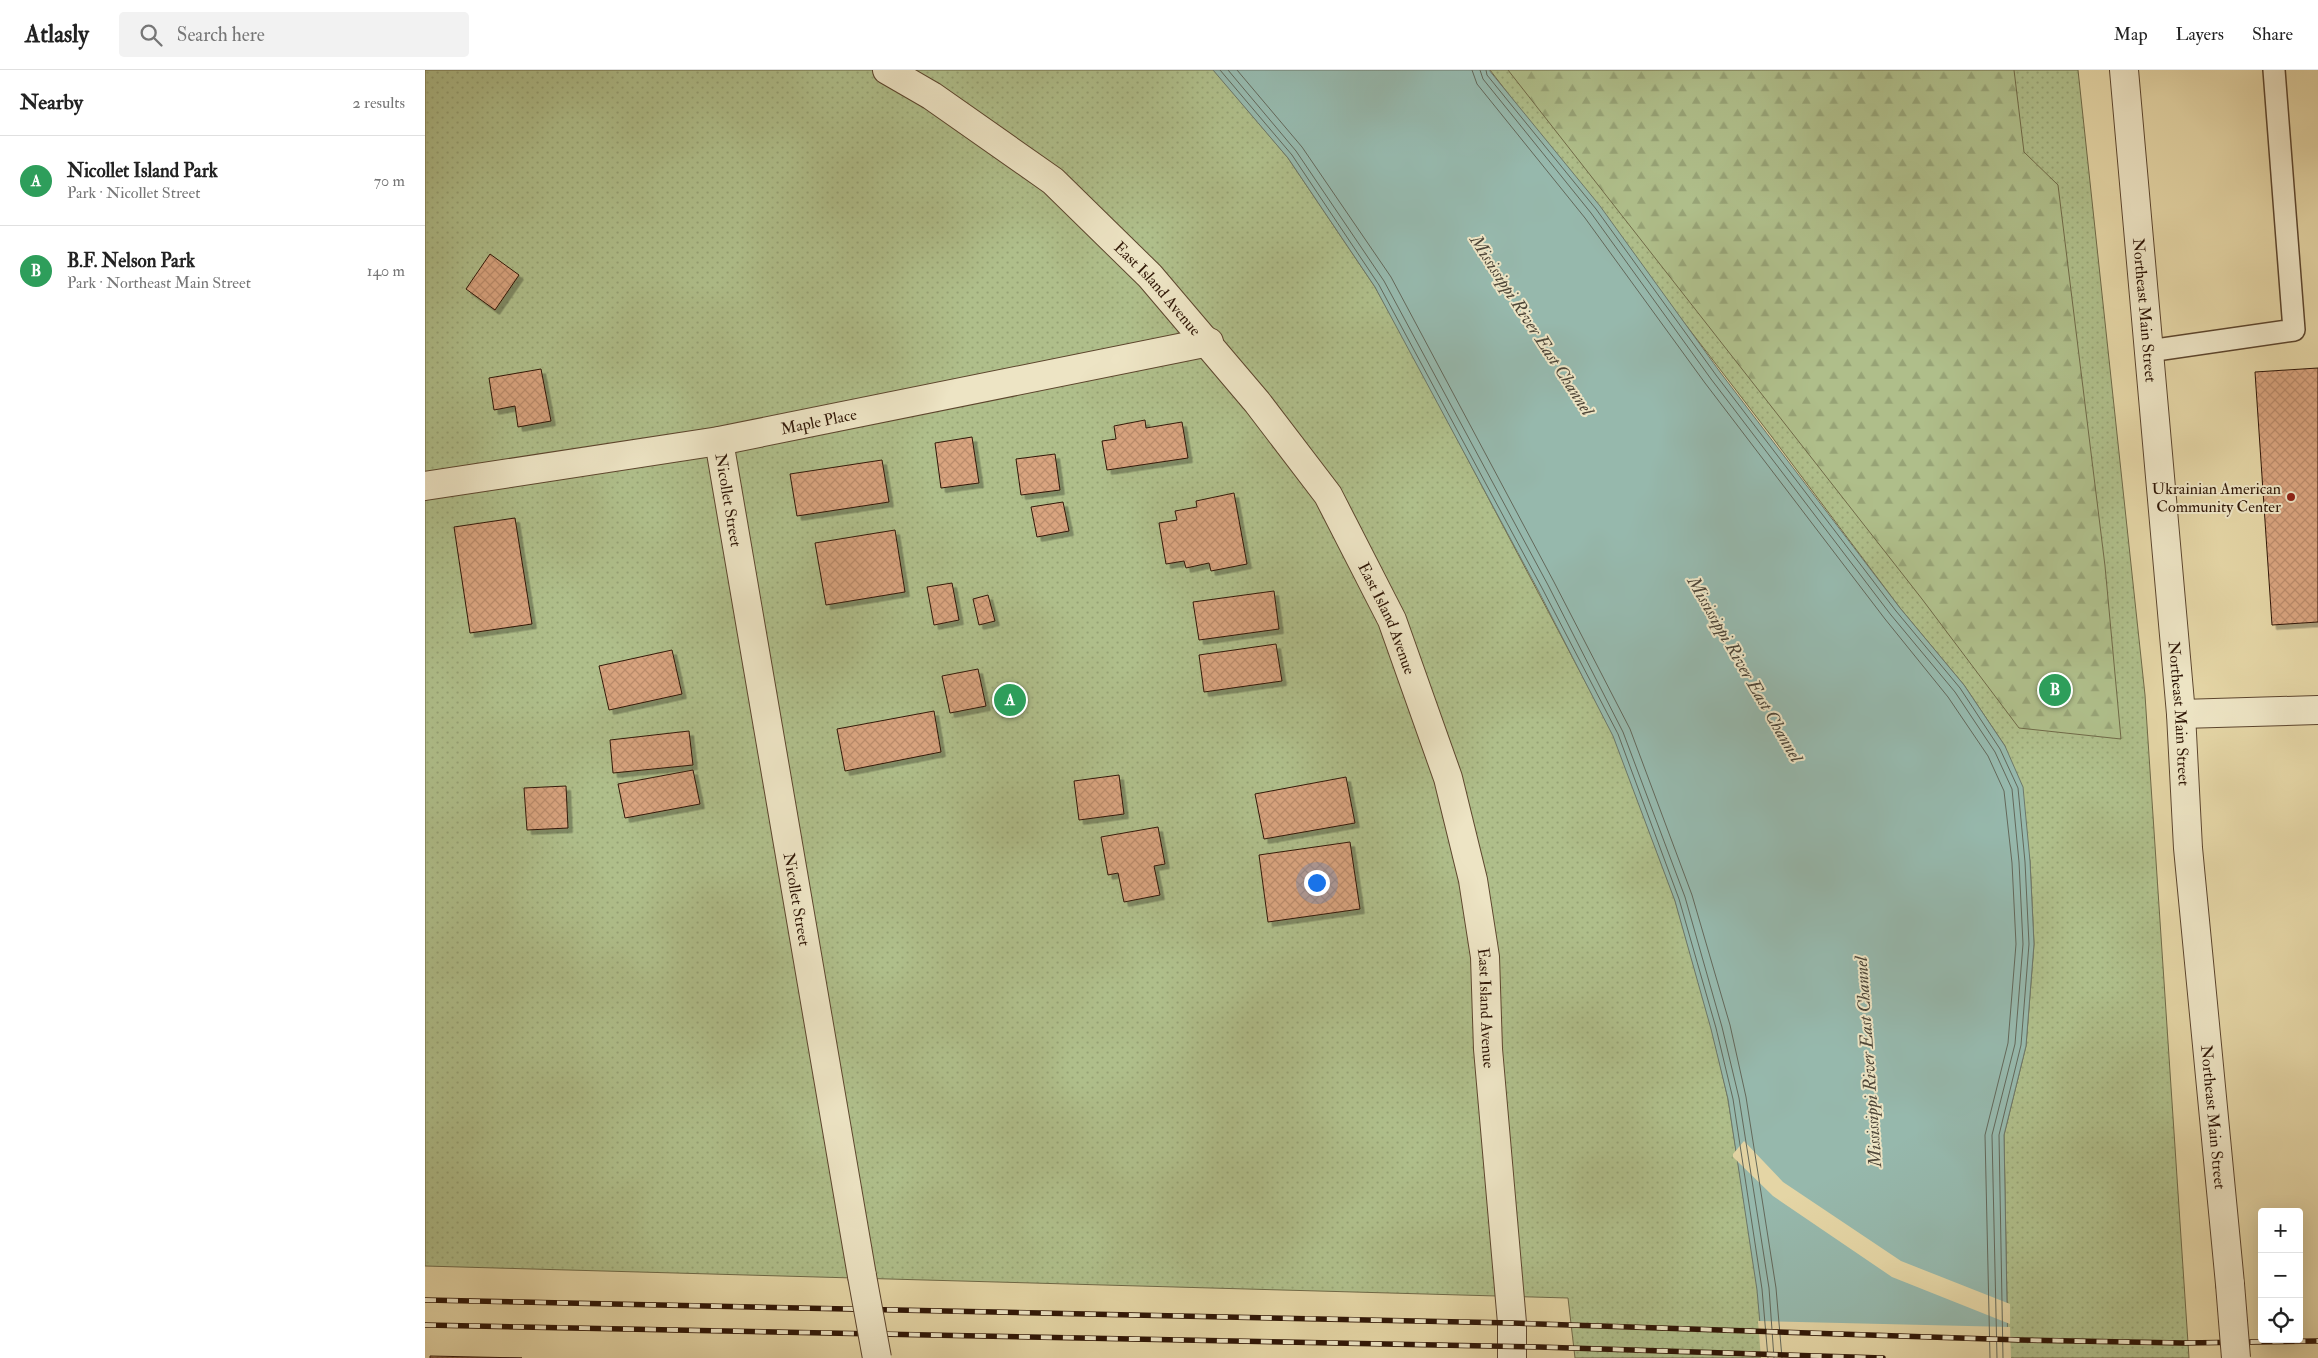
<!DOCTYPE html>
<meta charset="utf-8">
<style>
body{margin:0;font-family:"IM FELL Double Pica",serif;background:#f2f2f2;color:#222}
.controls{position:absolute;right:15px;bottom:15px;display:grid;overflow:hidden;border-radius:5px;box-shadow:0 5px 20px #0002}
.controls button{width:45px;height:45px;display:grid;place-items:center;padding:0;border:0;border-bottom:1px solid #e0e0e0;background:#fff;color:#222;font:25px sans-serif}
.you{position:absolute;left:891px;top:812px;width:18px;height:18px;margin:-12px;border:4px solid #fff;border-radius:50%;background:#1a73e8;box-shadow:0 0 0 8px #1a73e833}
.badge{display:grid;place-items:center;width:32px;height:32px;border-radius:50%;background:#8f2418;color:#fff;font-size:16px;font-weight:700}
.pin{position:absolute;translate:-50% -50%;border:2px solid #fff;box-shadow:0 1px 5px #0006}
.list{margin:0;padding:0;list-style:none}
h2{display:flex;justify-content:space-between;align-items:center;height:65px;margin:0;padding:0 20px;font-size:21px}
h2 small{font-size:16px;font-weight:400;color:#767676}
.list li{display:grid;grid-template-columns:32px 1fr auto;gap:15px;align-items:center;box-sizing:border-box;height:90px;padding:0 20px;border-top:1px solid #e0e0e0}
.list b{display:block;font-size:19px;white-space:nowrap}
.list p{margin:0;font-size:16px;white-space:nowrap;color:#767676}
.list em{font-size:16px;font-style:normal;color:#767676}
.icon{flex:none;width:28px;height:28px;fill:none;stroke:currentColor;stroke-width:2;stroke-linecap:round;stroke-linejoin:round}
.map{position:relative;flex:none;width:1893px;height:1288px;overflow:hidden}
header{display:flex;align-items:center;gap:30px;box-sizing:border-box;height:70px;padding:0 25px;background:#fff;border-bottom:1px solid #e0e0e0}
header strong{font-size:24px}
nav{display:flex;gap:28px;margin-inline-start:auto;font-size:18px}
.search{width:350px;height:45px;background:#f2f2f2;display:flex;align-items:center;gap:12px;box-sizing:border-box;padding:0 18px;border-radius:5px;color:#767676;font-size:19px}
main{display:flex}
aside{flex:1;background:#fff}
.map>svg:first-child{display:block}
.green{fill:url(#green-dots);stroke:#706a48}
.forest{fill:url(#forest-firs);stroke:#706a48}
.water{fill:#96b8ac;stroke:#6d786a}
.pier{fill:#e4d5a5}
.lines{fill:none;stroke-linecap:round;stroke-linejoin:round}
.shore{stroke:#63685a;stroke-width:1}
.building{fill:url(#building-cross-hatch);stroke:#301707;filter:url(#shadow)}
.service-casing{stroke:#5d462e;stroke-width:24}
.minor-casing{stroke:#5d462e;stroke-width:30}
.tertiary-casing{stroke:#5d462e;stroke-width:30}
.service{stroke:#ede4c4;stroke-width:21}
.minor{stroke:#ede4c4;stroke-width:28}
.tertiary{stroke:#ede4c4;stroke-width:28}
.rail-casing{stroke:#301707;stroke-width:5.5}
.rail{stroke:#ede4c4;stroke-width:4;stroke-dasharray:11;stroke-linecap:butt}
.minor-bridge-casing{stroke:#5d462e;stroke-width:30;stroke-linecap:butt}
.tertiary-bridge-casing{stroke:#5d462e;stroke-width:30;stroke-linecap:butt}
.minor-bridge{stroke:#ede4c4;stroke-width:28}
.tertiary-bridge{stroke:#ede4c4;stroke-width:28}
.poi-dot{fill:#8f2418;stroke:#ede4c4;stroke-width:2}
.labels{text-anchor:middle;stroke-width:4;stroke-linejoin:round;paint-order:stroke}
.street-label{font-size:16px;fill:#301707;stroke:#ede4c4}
.poi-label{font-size:16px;fill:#301707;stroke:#ede4c4;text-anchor:end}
.water-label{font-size:18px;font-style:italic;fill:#4f4739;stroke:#ede4c4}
</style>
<header>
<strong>Atlasly</strong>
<div class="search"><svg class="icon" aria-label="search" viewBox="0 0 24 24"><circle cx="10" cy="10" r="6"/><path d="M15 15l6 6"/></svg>Search here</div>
<nav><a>Map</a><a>Layers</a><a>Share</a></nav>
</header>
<main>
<aside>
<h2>Nearby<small>2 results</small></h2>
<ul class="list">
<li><span class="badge" style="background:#2e9e5b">A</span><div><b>Nicollet Island Park</b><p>Park · Nicollet Street</p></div><em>70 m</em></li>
<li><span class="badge" style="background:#2e9e5b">B</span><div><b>B.F. Nelson Park</b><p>Park · Northeast Main Street</p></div><em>140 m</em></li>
</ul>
</aside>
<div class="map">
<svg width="1893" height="1288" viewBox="0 0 1893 1288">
<defs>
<pattern id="green-dots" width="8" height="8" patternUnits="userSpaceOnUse" patternTransform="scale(1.25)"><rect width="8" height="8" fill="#afbe8a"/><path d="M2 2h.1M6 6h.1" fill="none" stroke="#97a376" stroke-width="1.8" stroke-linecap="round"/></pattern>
<pattern id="forest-firs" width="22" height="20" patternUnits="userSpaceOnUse" patternTransform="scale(1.25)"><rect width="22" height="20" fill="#afbe8a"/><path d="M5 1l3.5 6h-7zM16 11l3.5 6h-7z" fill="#97a376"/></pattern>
<pattern id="building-cross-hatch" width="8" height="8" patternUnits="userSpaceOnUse" patternTransform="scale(1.25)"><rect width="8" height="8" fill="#d9a47f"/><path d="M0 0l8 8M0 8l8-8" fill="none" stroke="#bb8c6c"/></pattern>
<filter id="shadow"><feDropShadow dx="4.5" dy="4.5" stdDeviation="0" flood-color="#0004"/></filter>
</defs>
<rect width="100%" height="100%" fill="#e4d5a5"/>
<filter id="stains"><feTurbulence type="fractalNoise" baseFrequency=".004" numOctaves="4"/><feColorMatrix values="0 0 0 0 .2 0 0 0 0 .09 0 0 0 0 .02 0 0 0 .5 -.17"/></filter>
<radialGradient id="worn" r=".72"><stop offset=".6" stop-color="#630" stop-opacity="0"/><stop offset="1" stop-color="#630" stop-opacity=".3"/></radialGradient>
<g class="green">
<polygon points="0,0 789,0 863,88 950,217 982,274 1189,666 1250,830 1287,959 1303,1029 1333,1219 1339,1288 1150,1288 1143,1228 0,1196"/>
<polygon points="1065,0 1653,0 1720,625 1764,1288 1583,1288 1579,1065 1601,976 1609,874 1605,791 1580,676 1539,615 1475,538 1347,367"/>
</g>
<polygon class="forest" points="1083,0 1589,0 1599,82 1633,115 1680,496 1696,669 1594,658 1497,529"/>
<polygon class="water" points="788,0 1064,0 1175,136 1295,302 1475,538 1539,615 1580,676 1598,717 1605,791 1609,874 1601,976 1579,1065 1583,1288 1338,1288 1332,1220 1303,1029 1286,959 1250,831 1188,666 1113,520 950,217 863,88"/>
<g class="pier">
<polygon points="1319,1071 1358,1112 1476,1191 1585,1234 1585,1254 1467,1207 1348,1126 1308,1087 1308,1084"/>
<polygon points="1333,1251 1585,1257 1586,1288 1336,1288"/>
</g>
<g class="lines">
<g class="shore">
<polyline points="795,0 867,85 954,215 1117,518 1193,664 1254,829 1291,958 1308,1029 1337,1219 1343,1288"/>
<polyline points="803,0 871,81 959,211 1123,515 1198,662 1260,827 1297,957 1314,1028 1344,1218 1349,1288"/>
<polyline points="812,0 877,77 966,207 1129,512 1205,659 1267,825 1305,955 1321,1027 1351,1218 1357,1288"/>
<polyline points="1047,0 1052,14 1160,148 1280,313 1460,549 1523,627 1563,686 1579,721 1587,793 1591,874 1583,973 1560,1065 1565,1288"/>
<polyline points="1055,0 1058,9 1166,143 1286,309 1466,545 1530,622 1570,682 1587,719 1594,792 1598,874 1590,974 1567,1065 1572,1288"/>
<polyline points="1061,0 1062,5 1171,139 1291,305 1471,541 1535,618 1575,679 1593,718 1600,792 1604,874 1596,975 1574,1065 1578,1288"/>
</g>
</g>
<g class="building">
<polygon points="65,184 94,205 70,240 41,219"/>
<polygon points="1893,298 1893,552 1847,555 1830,302"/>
<polygon points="116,299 126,351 93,357 90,336 69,340 64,308"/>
<polygon points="720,350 721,358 757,352 763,388 682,400 677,371 691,369 689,356"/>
<polygon points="547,367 554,413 516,418 510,373"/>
<polygon points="630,384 635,420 596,425 591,389"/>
<polygon points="457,390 464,432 372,446 365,404"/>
<polygon points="809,423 822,494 786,501 784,493 761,498 759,491 741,494 734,453 752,450 750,441 772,437 771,431"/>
<polygon points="638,432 644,461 612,467 606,437"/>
<polygon points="90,448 107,554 45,563 29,457"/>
<polygon points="470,460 480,522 401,535 390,473"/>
<polygon points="527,513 534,550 509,555 502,517"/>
<polygon points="849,521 854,559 774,570 768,532"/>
<polygon points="563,525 570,551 554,555 548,529"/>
<polygon points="851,574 857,611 779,622 774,585"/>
<polygon points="247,580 257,624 184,640 174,596"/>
<polygon points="553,599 561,636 525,643 517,606"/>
<polygon points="509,641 516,682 420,701 412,659"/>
<polygon points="264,661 268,695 188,703 185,670"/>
<polygon points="268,700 275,734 200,748 193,714"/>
<polygon points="694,705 699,744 654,750 649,711"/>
<polygon points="921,707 930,753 839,769 830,724"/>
<polygon points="141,716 143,758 102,760 99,718"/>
<polygon points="733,757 740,794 729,796 735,825 699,832 693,803 683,805 676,767"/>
<polygon points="925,772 935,839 843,852 834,785"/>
<polygon points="5,1286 97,1288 5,1288"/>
</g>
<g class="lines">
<g class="service-casing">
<polyline id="service" points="1724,281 1869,260 1849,0"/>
</g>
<g class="minor-casing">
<g id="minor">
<path id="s1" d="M462 0 507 26 628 111 725 206 832 332 903 425 967 550 1023 708 1048 810 1060 887 1063 979 1087 1253V1288"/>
<path id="s2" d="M294 371 437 1206"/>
<path id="s3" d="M0 416 294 371 784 272"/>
<polyline points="1756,644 1893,640"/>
</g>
</g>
<g class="tertiary-casing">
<g id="tertiary">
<path id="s4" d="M1699 0 1756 644 1763 778 1805 1214"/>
</g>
</g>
<use href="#service" class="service"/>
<use href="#minor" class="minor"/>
<use href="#tertiary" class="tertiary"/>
<g class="rail-casing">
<g id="rail">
<polyline points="0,1230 1087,1253 1595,1270 1758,1273 1893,1271"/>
<polyline points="0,1255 1114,1277 1458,1288"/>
</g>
</g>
<use href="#rail" class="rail"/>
<g class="minor-bridge-casing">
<polyline id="minor-bridge" points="437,1206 452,1288"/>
</g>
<g class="tertiary-bridge-casing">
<polyline id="tertiary-bridge" points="1805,1214 1811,1288"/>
</g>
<use href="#minor-bridge" class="minor-bridge"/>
<use href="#tertiary-bridge" class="tertiary-bridge"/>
</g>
<circle class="poi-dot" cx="1866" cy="427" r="5"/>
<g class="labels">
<g class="street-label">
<text dy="6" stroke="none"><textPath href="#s1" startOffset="350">East Island Avenue</textPath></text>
<text dy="6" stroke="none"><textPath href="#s4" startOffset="241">Northeast Main Street</textPath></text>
<text dy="6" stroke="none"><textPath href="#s3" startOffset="399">Maple Place</textPath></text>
<text dy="6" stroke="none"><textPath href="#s2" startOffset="60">Nicollet Street</textPath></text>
<text dy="6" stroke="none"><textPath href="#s1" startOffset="755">East Island Avenue</textPath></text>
<text dy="6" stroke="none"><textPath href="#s4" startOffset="646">Northeast Main Street</textPath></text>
<text dy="6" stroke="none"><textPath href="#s2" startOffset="465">Nicollet Street</textPath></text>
<text dy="6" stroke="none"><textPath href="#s1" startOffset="1160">East Island Avenue</textPath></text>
<text dy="6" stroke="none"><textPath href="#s4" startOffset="1051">Northeast Main Street</textPath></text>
</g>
<g class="poi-label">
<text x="1856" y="424">Ukrainian American<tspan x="1856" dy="18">Community Center</tspan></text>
</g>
<g class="water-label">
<text transform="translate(1107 255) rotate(57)" y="6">Mississippi River East Channel</text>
<text transform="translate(1320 599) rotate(60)" y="6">Mississippi River East Channel</text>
<text transform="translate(1443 992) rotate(-94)" y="6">Mississippi River East Channel</text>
</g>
</g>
<rect width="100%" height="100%" filter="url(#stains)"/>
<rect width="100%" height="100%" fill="url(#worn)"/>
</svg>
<div class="controls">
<button>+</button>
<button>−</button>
<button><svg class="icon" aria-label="locate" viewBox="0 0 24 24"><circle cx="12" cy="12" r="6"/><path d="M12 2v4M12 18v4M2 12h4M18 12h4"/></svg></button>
</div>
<div class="you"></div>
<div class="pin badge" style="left:585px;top:630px;background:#2e9e5b">A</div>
<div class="pin badge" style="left:1630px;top:620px;background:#2e9e5b">B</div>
</div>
</main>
